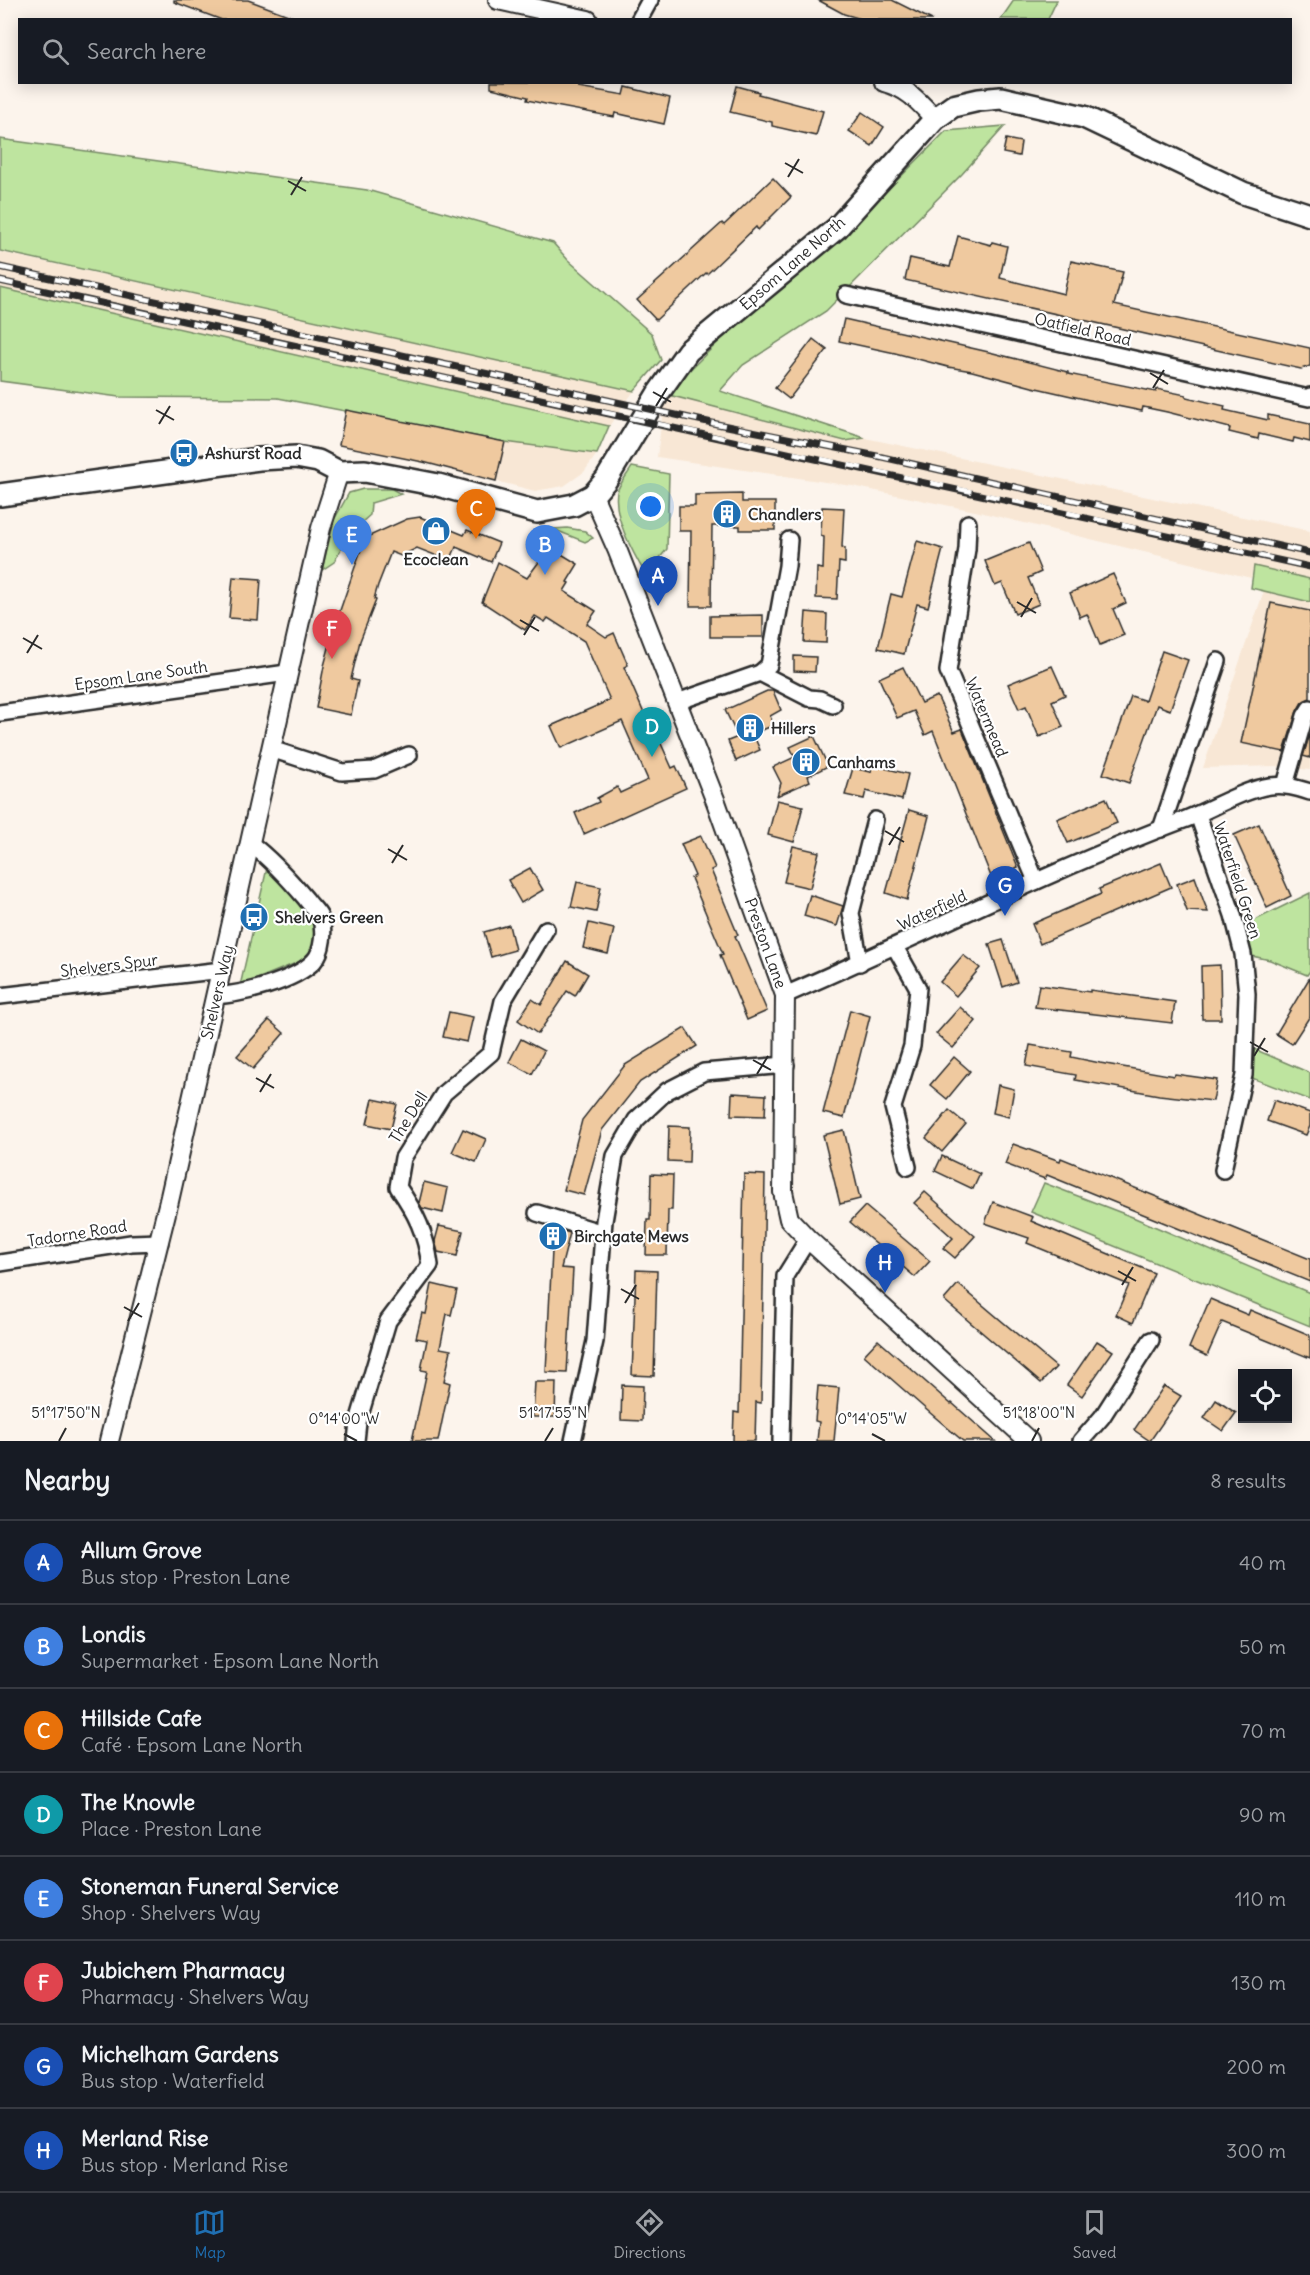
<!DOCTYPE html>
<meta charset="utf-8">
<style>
body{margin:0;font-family:Delius,sans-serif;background:#20242c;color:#f1f3f6}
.controls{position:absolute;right:18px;bottom:18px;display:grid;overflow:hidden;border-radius:0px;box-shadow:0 3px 15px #0003}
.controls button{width:54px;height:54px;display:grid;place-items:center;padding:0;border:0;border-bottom:2px solid #363941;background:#171b24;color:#f1f3f6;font:30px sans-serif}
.you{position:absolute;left:651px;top:507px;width:21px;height:21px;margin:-15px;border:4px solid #fff;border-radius:50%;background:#1a73e8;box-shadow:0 0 0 9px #1a73e833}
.badge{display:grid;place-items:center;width:39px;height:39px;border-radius:50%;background:#1f6fb2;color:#fff;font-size:20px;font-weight:700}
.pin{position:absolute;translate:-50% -50px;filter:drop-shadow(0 2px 3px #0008)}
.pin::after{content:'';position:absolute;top:32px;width:21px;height:18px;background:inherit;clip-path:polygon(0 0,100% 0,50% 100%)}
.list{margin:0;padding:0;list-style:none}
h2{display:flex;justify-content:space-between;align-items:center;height:78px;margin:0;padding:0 24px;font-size:26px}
h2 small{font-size:20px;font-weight:400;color:#9ea1a6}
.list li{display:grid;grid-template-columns:39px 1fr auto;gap:18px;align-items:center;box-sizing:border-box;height:84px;padding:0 24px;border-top:2px solid #363941}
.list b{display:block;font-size:22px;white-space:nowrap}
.list p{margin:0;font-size:20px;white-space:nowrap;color:#9ea1a6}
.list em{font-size:20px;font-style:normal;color:#9ea1a6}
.icon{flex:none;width:33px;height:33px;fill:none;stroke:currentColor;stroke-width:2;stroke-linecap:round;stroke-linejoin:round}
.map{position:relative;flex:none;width:1310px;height:1441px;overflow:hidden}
.search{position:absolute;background:#171b24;box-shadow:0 3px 15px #0003;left:18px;right:18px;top:18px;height:66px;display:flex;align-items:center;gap:15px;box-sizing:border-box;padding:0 21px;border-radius:0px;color:#9ea1a6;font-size:22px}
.sheet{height:750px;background:#171b24}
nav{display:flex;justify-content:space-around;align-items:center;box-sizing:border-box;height:84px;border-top:2px solid #363941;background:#171b24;font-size:16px;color:#9ea1a6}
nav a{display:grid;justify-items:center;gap:3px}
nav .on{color:#1f6fb2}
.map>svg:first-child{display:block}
.built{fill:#f8e7d5}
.green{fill:#bee49f;stroke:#748865;stroke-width:1.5}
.building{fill:#efc99f;stroke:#2b2b2b;stroke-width:1.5}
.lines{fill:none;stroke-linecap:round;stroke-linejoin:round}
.minor-casing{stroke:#2b2b2b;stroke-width:20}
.tertiary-casing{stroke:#2b2b2b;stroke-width:22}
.secondary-casing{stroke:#2b2b2b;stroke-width:26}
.minor{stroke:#fff;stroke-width:15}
.tertiary{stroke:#fff;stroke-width:18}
.secondary{stroke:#fff;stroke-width:21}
.rail-casing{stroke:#2b2b2b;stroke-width:7}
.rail{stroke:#fff;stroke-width:4.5;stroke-dasharray:14;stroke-linecap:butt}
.ticks{fill:none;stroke:#2b2b2b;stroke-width:2}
.labels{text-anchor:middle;stroke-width:4.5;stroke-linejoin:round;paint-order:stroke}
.street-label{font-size:16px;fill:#2b2b2b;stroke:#fff}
.poi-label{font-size:16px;font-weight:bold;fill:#2b2b2b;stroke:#fff;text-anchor:start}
.ticks-label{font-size:15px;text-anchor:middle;fill:#2b2b2b;stroke:#fff;stroke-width:4.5;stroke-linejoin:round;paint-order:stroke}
</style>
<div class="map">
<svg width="1310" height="1441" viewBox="0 0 1310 1441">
<rect width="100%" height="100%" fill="#fcf4ec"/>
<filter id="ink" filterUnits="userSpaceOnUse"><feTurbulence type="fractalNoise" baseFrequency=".0167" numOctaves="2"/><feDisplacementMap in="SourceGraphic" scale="12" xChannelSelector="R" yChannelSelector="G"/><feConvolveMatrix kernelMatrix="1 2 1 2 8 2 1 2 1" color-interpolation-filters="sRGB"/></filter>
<g filter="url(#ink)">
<g class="built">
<polygon points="0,252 634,391 609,426 0,288"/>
<polygon points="665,394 844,441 865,438 1310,531 1310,579 1254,566 1251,578 975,511 852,486 657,457"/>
<polygon points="505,442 597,454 584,472 564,486 535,491 496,481"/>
<polygon points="1264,591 1310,603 1310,770 1275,766 1203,768"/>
</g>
<g class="green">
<polygon points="1014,0 1057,0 1048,19 1001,19"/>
<polygon points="1005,126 962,174 826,311 743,365 720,391 865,438 845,441 665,394 749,312 848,230 946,131"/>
<polygon points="0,139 367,190 553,243 568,260 652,334 661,360 634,391 0,251"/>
<polygon points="0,288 609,426 597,454 505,442 278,398 119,397 0,381"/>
<path d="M632 467 669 474 667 549 646 575C634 555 613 516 617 492 619 484 628 474 632 467Z"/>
<polygon points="363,489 392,489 401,494 371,503 370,515 350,533 334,562 322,570 334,520 349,493"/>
<polygon points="567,528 585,531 593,538 585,542 553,529"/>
<polygon points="1254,566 1310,579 1310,602 1251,588"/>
<polygon points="267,868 313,916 316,936 311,950 301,961 240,986"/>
<polygon points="1310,893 1310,971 1307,975 1270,960 1243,954 1237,929"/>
<polygon points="1247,1046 1310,1073 1310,1100 1244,1075"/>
<polygon points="1044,1183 1135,1218 1310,1293 1310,1326 1031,1212"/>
</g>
<g class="building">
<polygon points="174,0 248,0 296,18 222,20 174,2"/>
<polygon points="818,0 892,0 932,20 865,20 844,14"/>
<polygon points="491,82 570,82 579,85 578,87 624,95 626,87 670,98 664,124 615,113 614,117 550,105 527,100 528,97 491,88"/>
<polygon points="737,86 759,92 758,94 823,111 816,136 772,126 772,122 730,112"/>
<polygon points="862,112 884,127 872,146 849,131"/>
<polygon points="1006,139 1021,142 1019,156 1003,153"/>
<polygon points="773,178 791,197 758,230 756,227 707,274 706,273 656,320 637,300 722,223 724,225"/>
<polygon points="958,236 991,245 992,242 1007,246 1000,278 1064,294 1071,261 1123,272 1114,305 1310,348 1310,366 1301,369 905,280 910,258 950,267"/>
<polygon points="844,319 993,353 1068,372 1068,374 1156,392 1157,389 1186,395 1186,397 1225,406 1224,410 1268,420 1268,415 1310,424 1310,442 1294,438 1293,442 1259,434 1258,439 1229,432 1230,428 1167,412 1143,407 1142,411 1102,403 1032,387 972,371 948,367 895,353 839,341"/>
<polygon points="813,339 827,350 789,399 775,388"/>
<polygon points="346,410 505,442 496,481 423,462 339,445"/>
<polygon points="742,494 742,502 775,502 775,530 740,530 740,526 712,526 711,606 690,606 691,531 679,531 679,506 695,506 695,495"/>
<polygon points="822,507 844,508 842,547 845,548 845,563 839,562 837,599 816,598 817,568 823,569 824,537 821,536"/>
<polygon points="420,517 464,535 467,530 499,543 491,562 456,547 450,561 417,548 401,556 391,552 378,585 374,599 376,600 360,641 351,679 358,681 351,715 316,708 324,666 336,622 365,538 407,519"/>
<polygon points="917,541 943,549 928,607 917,604 904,654 878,648 891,594 902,597"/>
<polygon points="1029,543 1041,572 1028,578 1039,604 1015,614 1002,583 995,586 985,561"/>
<polygon points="550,547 578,564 567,582 569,583 564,591 596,611 587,624 606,637 614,633 628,665 624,667 646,718 649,717 672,768 676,766 686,788 584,834 575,813 599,802 597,798 617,787 620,793 648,780 622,721 561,748 551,726 610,700 584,641 548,618 545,622 535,616 525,630 482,602 498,562 527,578"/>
<polygon points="1113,574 1126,603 1113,609 1124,635 1100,645 1087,614 1080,617 1070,593"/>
<polygon points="233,577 261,579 258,620 229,618"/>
<polygon points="1271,603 1310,611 1310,698 1302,702 1297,711 1284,752 1241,743"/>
<polygon points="806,612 827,614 826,643 804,642"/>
<polygon points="763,615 763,637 710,637 710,616"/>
<polygon points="1162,651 1188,660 1170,710 1157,705 1129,783 1103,774 1131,696 1146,701 1145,701"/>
<polygon points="794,656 816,657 815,672 794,671"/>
<polygon points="1052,666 1065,695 1052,701 1063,727 1039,737 1026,706 1019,709 1008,684"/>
<polygon points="903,667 921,703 937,696 954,732 962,729 1018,867 992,879 933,731 925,735 914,711 897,718 879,678"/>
<polygon points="767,691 773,691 781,710 770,716 774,725 753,734 760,750 736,761 728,741 738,737 725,710"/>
<polygon points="1310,734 1310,758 1303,756"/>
<polygon points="814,736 828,766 808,776 810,781 777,796 781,783 773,767 795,757 790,747"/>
<polygon points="872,765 908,774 902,800 866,791 864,799 845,795 853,768 871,772"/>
<polygon points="1106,798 1117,823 1068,843 1057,819"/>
<polygon points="777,800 803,806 794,842 768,835"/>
<polygon points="909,810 929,816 907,900 886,893"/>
<polygon points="1259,824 1291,896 1267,908 1234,835"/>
<polygon points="701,836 715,868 711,870 738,935 735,936 767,1011 747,1020 720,955 723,954 691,878 695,876 681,844"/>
<polygon points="793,846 819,852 810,888 784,882"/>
<polygon points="1161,863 1171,887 1040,944 1032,924 1101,894 1099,889"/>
<polygon points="530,868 543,890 521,903 508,880"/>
<polygon points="1195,877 1204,902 1208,912 1187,911 1177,884"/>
<polygon points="577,882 601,887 596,912 571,907"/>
<polygon points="810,895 843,906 837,926 804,916"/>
<polygon points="589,923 614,929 608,954 583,948"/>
<polygon points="509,925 515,950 491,957 484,932"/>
<polygon points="1003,940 1017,982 1003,987 989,944"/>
<polygon points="963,955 980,968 956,996 940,982"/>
<polygon points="567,961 588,974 575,996 567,991 538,1034 518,1020 532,999 541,1005"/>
<polygon points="1220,965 1221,1019 1202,1019 1201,966"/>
<polygon points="1310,977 1310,1016 1292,1044 1276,1034"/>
<polygon points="1039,985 1090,992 1090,990 1175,1002 1172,1023 1035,1007"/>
<polygon points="960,1007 976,1021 953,1048 936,1034"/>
<polygon points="850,1010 870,1016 844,1118 823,1113"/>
<polygon points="449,1012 473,1017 467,1042 443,1037"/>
<polygon points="269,1020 284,1033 253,1069 237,1056"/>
<polygon points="685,1028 697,1046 640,1082 602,1130 584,1195 564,1190 582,1120 625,1065"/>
<polygon points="521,1039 544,1051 532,1074 509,1062"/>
<polygon points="1030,1045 1072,1052 1071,1057 1100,1063 1174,1076 1175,1074 1217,1080 1213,1101 1159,1095 1075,1080 1076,1075 1026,1066"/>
<polygon points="954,1057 970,1071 947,1099 930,1085"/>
<polygon points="998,1085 1014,1089 1009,1117 993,1113"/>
<polygon points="732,1093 766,1095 765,1116 731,1115"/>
<polygon points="373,1099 397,1104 391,1129 367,1124"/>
<polygon points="1274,1100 1310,1113 1310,1126 1306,1135 1267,1121"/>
<polygon points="949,1110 966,1124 942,1152 926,1138"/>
<polygon points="669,1126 690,1127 689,1162 668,1161"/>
<polygon points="463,1129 486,1139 476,1162 452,1152"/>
<polygon points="844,1130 860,1199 840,1204 823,1135"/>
<polygon points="1013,1144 1060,1161 1061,1158 1310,1259 1310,1282 1047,1175 1045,1179 1005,1164"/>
<polygon points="942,1156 980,1174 973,1189 935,1171"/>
<polygon points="651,1174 673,1175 672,1210 668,1210 667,1255 646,1255 647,1220 650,1220"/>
<polygon points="744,1174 765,1175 761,1403 756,1402 755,1441 733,1441 734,1412 739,1413"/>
<polygon points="424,1182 448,1188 443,1213 422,1208 419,1203"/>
<polygon points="925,1192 975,1236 955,1258 943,1248 953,1238 914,1203"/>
<polygon points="993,1202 1033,1217 1031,1221 1154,1273 1133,1323 1116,1315 1129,1285 1027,1243 1029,1238 985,1223"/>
<polygon points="865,1206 930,1261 915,1277 850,1222"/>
<polygon points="439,1226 463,1231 457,1256 438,1252 435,1241"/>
<polygon points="553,1228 570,1233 561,1268 573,1269 567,1373 546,1372 552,1251 549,1250"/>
<polygon points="636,1270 657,1271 654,1376 632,1375"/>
<polygon points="432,1284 457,1290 451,1315 447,1314 440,1348 451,1350 444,1381 450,1383 438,1441 412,1441 427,1371 421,1370 427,1340 416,1338 422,1313 426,1314"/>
<polygon points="958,1284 1056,1367 1041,1383 944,1300"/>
<polygon points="1210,1299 1248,1315 1250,1310 1310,1335 1310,1358 1222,1322 1207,1356 1189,1348"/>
<polygon points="878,1340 951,1404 952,1403 995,1441 963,1441 929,1412 864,1355"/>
<polygon points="1097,1341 1113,1351 1082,1396 1067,1385"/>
<polygon points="535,1382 556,1382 555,1417 533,1417"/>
<polygon points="622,1385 643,1386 642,1421 621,1420"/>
<polygon points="818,1386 839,1388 834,1441 817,1441 819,1422 815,1421"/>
<polygon points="1164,1386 1181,1396 1150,1441 1134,1430"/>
<polygon points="1216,1400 1236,1413 1223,1431 1204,1418"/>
</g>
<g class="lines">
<g class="minor-casing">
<g id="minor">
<polyline points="639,20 650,0"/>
<polyline points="846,295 1309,398 1310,396"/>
<polyline points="968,523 967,549 948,671 1036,881"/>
<polyline points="760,673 809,698 820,699 833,705"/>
<polyline points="677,702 760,673 769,665 787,566 789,540"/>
<polyline points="0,713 287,673"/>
<polyline points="271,749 342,772 374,770 409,755"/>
<polyline points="1285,785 1305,716 1310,708"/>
<polyline points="1198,815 1233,915 1243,954 1247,994 1244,1075 1223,1170"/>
<polyline points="1161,829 1218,661"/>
<polyline points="895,947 918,988 912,1046 893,1107 908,1167"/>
<polyline points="860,963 851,913 875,820"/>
<path d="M785 995C917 938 1046 872 1181 821 1209 811 1241 790 1270 786 1284 784 1297 788 1310 792"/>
<polyline points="0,996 222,970"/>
<path d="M215 996C242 994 294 982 314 961 323 951 325 930 320 917 317 911 310 905 306 899 289 879 272 860 251 844"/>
<polyline points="537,1213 603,1233"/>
<polyline points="0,1263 131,1243 160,1242"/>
<path d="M356 1441 358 1422 388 1321 430 1265C426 1234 416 1213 398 1187L403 1158 444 1093 491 1053 503 1001 546 929"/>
<polyline points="573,1441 595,1341 604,1221 615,1156 636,1120 667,1091 704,1072 786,1065"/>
<polyline points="781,1441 785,1276 808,1239"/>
<polyline points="1081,1441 1102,1417 1151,1340"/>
</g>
</g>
<g class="tertiary-casing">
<g id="tertiary">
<polyline points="498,0 588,20"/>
<path d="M884 82C908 88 919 102 935 119"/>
<polyline points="593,495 617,549 716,802 785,995 783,1192 789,1219 808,1239 1029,1441"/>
<polyline points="109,1441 169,1201 321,528 339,472"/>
</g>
</g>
<g class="secondary-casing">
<polyline id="secondary" points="0,495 259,459 296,457 318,461 339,472 365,471 438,485 537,512 574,505 593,495 606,480 659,392 688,351 837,228 935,119 953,106 979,100 1001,98 1084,117 1243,193 1310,215"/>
</g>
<use href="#minor" class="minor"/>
<use href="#tertiary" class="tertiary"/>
<use href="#secondary" class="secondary"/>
<g class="rail-casing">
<g id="rail">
<polyline points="0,267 717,424 882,457 1310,553"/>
<path d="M0 281C436 378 874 468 1310 567"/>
</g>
</g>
<use href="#rail" class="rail"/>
</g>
</g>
<path class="ticks" d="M785 163 803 173M788 177 799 159M288 181 306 191M291 195 302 177M1150 373 1168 384M1153 388 1164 370M653 392 671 402M656 406 667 388M156 410 174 420M159 424 170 406M1017 602 1036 613M1021 617 1032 598M520 620 539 631M524 635 535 617M23 638 42 649M27 653 38 635M885 831 904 842M889 845 900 827M388 849 407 860M392 863 403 845M1250 1042 1268 1052M1254 1056 1265 1038M753 1060 771 1070M757 1074 768 1056M256 1078 274 1088M260 1092 271 1074M1118 1271 1136 1281M1122 1285 1133 1267M621 1289 639 1299M625 1303 636 1285M124 1307 142 1317M128 1321 139 1303M344 1434 357 1441M872 1434 885 1441M59 1441 66 1428M545 1441 553 1428M1032 1441 1039 1428"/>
<defs>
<g id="bus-disc" transform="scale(1.5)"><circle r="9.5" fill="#1f6fb2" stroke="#fff"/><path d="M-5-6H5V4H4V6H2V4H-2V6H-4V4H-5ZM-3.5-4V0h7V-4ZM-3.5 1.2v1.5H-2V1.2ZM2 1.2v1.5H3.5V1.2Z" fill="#fff"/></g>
<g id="building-disc" transform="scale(1.5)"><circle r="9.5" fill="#1f6fb2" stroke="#fff"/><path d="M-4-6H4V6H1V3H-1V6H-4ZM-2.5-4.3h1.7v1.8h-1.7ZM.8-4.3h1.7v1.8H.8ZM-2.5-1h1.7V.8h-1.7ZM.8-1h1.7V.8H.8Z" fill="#fff"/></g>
<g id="shop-disc" transform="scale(1.5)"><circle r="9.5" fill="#1f6fb2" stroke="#fff"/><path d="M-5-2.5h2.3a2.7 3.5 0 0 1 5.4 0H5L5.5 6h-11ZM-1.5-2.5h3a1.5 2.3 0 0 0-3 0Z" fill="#fff"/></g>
</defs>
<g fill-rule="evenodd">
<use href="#bus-disc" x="184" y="453"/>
<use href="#building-disc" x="727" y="514"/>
<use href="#shop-disc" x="436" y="531"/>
<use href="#building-disc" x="750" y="728"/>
<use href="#building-disc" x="806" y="762"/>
<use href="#bus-disc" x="254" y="917"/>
<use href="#building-disc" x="553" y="1236"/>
</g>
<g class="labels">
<g class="street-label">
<text transform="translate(792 263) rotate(-41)" y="6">Epsom Lane North</text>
<text transform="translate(1083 329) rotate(13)" y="6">Oatfield Road</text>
<text transform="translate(141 675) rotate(-8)" y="6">Epsom Lane South</text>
<text transform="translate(987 717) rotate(67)" y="6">Watermead</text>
<text transform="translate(1238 880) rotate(72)" y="6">Waterfield Green</text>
<text transform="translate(932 910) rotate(-25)" y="6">Waterfield</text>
<text transform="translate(766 943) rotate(70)" y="6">Preston Lane</text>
<text transform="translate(109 965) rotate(-7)" y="6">Shelvers Spur</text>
<text transform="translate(217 992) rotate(-77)" y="6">Shelvers Way</text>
<text transform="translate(408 1117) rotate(-58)" y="6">The Dell</text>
<text transform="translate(77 1233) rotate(-9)" y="6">Tadorne Road</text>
</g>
<g class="poi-label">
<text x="205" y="459">Ashurst Road</text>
<text x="748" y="520">Chandlers</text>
<text x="436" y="565" text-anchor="middle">Ecoclean</text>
<text x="771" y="734">Hillers</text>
<text x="827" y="768">Canhams</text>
<text x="275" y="923">Shelvers Green</text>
<text x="574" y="1242">Birchgate Mews</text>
</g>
</g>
<g class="ticks-label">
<text x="66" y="1418">51°17'50"N</text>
<text x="553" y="1418">51°17'55"N</text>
<text x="1039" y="1418">51°18'00"N</text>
<text x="344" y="1424">0°14'00"W</text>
<text x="872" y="1424">0°14'05"W</text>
</g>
</svg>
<div class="controls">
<button><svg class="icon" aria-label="locate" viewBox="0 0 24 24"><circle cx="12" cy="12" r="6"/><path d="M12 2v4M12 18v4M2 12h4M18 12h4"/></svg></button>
</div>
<div class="you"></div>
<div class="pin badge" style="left:658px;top:606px;background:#1a4fb4">A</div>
<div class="pin badge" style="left:545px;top:575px;background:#3f7fe0">B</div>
<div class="pin badge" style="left:476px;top:539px;background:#e8710a">C</div>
<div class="pin badge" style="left:652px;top:757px;background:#0f9aa8">D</div>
<div class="pin badge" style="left:352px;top:565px;background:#3f7fe0">E</div>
<div class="pin badge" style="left:332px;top:659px;background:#e0444e">F</div>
<div class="pin badge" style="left:1005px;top:916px;background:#1a4fb4">G</div>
<div class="pin badge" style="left:885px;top:1293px;background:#1a4fb4">H</div>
<div class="search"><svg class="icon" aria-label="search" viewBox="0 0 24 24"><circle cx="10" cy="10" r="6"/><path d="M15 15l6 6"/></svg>Search here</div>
</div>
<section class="sheet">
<h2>Nearby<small>8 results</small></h2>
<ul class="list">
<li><span class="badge" style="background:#1a4fb4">A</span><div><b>Allum Grove</b><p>Bus stop · Preston Lane</p></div><em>40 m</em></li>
<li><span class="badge" style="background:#3f7fe0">B</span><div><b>Londis</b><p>Supermarket · Epsom Lane North</p></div><em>50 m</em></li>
<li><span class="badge" style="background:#e8710a">C</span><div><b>Hillside Cafe</b><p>Café · Epsom Lane North</p></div><em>70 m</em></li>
<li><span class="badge" style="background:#0f9aa8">D</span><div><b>The Knowle</b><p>Place · Preston Lane</p></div><em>90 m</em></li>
<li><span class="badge" style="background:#3f7fe0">E</span><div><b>Stoneman Funeral Service</b><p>Shop · Shelvers Way</p></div><em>110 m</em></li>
<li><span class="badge" style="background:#e0444e">F</span><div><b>Jubichem Pharmacy</b><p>Pharmacy · Shelvers Way</p></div><em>130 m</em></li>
<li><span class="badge" style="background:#1a4fb4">G</span><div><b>Michelham Gardens</b><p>Bus stop · Waterfield</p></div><em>200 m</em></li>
<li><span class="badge" style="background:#1a4fb4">H</span><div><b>Merland Rise</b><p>Bus stop · Merland Rise</p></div><em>300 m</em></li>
</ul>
</section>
<nav>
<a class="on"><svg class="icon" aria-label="map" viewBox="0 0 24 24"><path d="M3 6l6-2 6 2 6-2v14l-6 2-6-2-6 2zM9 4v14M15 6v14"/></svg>Map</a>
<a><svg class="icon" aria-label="directions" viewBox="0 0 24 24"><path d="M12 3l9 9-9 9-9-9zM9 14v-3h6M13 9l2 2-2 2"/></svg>Directions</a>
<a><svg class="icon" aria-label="saved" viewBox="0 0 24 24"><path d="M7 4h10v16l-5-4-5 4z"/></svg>Saved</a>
</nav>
